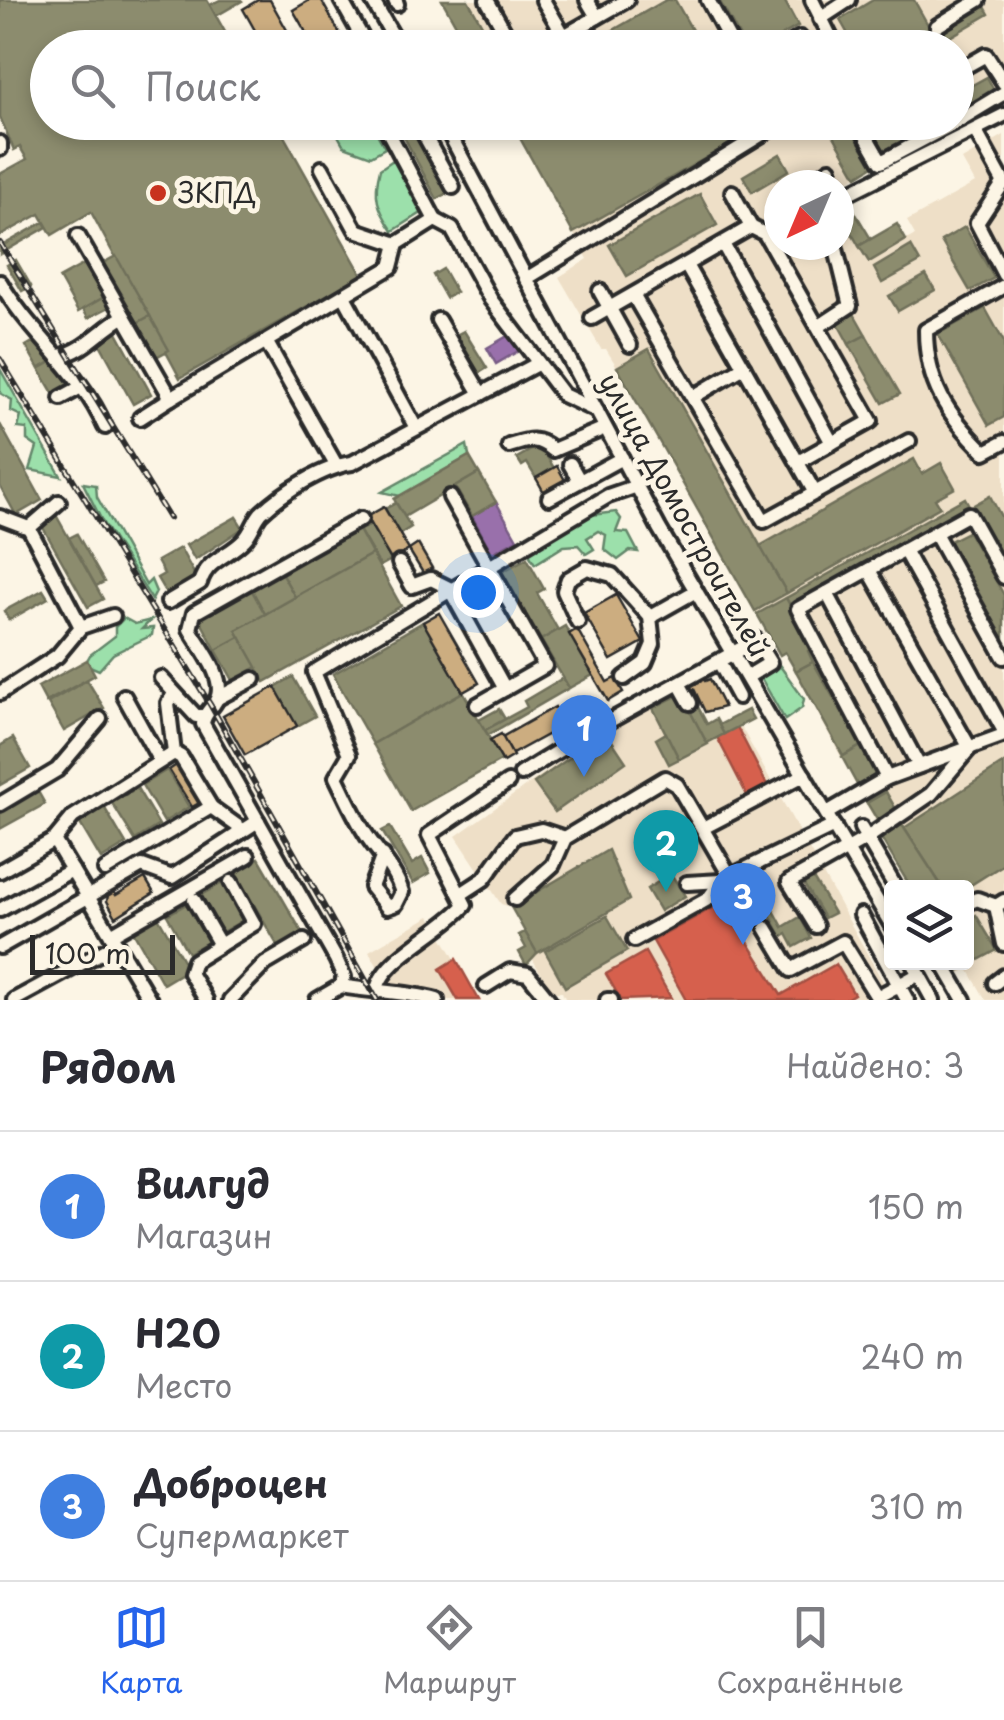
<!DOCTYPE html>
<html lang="ru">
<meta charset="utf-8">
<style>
body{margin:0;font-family:"Playpen Sans",sans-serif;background:#f2f2f3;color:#2b2b33}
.controls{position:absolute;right:30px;bottom:30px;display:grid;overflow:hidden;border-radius:10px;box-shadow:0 5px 15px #0003}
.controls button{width:90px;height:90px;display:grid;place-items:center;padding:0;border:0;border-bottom:2px solid #e1e1e2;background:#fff;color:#2b2b33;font:50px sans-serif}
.compass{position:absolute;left:764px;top:170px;width:90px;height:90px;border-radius:50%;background:#fff;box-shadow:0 5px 15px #0003;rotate:224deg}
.scale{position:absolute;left:30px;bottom:25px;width:145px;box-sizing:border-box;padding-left:10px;border:5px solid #2b2b2b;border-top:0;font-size:28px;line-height:35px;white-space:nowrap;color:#2b2b2b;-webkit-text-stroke:8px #fcf5e5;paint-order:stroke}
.you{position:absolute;left:478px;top:592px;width:35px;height:35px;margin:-25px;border:8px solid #fff;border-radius:50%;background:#1a73e8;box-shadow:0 0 0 15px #1a73e833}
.badge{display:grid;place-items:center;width:65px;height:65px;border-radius:50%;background:#2563eb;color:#fff;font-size:32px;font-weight:700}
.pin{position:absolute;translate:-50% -82px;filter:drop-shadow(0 2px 5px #0008)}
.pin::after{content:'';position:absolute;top:52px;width:35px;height:30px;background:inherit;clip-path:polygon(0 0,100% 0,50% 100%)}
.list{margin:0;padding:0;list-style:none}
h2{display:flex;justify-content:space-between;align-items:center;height:130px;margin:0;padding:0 40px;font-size:42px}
h2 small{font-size:32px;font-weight:400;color:#7c7c81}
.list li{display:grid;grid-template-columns:65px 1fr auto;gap:30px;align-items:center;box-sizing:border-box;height:150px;padding:0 40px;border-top:2px solid #e1e1e2}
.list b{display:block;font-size:38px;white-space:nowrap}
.list p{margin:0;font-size:32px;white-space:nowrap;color:#7c7c81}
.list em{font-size:32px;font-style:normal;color:#7c7c81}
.icon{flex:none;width:55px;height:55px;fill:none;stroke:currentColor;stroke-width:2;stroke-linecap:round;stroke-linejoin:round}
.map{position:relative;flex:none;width:1004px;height:1000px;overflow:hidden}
.search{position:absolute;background:#fff;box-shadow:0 5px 15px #0003;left:30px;right:30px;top:30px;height:110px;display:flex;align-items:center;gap:25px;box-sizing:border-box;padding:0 35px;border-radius:55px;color:#7c7c81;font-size:38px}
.sheet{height:580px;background:#fff}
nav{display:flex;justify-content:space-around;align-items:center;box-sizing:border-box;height:140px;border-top:2px solid #e1e1e2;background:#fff;font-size:28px;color:#7c7c81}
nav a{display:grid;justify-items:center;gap:5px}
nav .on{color:#2563eb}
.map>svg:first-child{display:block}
.built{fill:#eedfc7}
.green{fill:#9ce0ab;stroke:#64866b;stroke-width:2.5}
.shops{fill:#d6604d;stroke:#a35043;stroke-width:2.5}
.offices{fill:#9970ab;stroke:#785b85;stroke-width:2.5}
.industry{fill:#8c8c6e;stroke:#6f6f5a;stroke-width:2.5}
.building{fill:#ccad80;stroke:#2b2b2b;stroke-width:2.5}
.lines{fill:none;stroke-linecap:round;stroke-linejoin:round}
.minor-casing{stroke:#2b2b2b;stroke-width:20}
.minor{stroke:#fcf5e5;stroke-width:12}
.rail-casing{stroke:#2b2b2b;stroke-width:6}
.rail{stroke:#fcf5e5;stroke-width:2.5;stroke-dasharray:8;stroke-linecap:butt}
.poi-dot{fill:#c8321e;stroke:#fcf5e5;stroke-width:4}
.labels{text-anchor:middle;stroke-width:10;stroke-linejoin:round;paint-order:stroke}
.poi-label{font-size:28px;fill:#2b2b2b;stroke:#fcf5e5;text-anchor:start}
.street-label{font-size:28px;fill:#2b2b2b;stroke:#fcf5e5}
</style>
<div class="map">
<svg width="1004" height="1000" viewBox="0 0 1004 1000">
<rect width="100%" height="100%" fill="#fcf5e5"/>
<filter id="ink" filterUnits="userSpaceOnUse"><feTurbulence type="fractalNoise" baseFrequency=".01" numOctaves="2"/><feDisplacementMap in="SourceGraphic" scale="20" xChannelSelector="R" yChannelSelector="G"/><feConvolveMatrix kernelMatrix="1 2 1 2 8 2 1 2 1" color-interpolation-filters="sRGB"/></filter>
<g filter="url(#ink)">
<g class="built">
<polygon points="442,0 1004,0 1004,106 919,154 873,167 839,186 779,185 779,245 839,245 839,211 869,262 915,235 907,221 975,183 962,160 1004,135 1004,1000 986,1000 968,969 960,973 953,963 966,962 966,888 911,887 785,652 780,655 617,367 606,349 601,349 559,277 588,259 511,123 956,122 956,48 469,47"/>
<polygon points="680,690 707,742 740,725 888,991 873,1000 566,1000 562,992 551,992 531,956 537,952 511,907 501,904 456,836 593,738"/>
<polygon points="430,916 479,1000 396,1000 369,951"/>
</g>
<g class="green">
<polygon points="331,123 371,123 385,148 371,156 344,146"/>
<path d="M393 160 423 212 393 231C377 208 373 196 380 169Z"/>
<polygon points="0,369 61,476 30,470 37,447 27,440 27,429 18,428 21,416 11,411 12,400 0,393"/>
<polygon points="467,445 469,456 400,496 382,492"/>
<polygon points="83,483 96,485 97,497 146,585 151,580 156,592 152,600 104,525"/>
<polygon points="616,512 621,519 616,532 628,533 638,552 630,551 618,560 604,549 606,535 598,531 587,538 594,549 586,554 578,545 564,546 535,564 527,551 591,515"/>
<polygon points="124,618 135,624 151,620 142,629 153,628 152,635 113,654 99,670 85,664 90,655 115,636 115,627"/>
<polygon points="780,666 804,699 802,708 785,720 761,678"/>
</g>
<g class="shops">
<polygon points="737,727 767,785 747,795 717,737"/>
<polygon points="759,889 766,902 747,911 740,899"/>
<polygon points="723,902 781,995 836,964 854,994 844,1000 686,1000 653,941"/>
<polygon points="645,952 671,998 621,1000 606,974"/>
<polygon points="456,959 479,1000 458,1000 440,969"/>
</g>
<g class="offices">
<polygon points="511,334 520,350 496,364 487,348"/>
<polygon points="496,502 517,539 492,553 472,516"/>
</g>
<g class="industry">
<polygon points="0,0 207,0 234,48 48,48 48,122 276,122 362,275 180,378 91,212 52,235 40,214 0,236 0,174 27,159 20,147 14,150 0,117"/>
<polygon points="220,0 241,0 242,1 216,16 210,5"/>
<polygon points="442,0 468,0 491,41 469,48"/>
<polygon points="666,0 675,0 702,48 582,48"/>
<polygon points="719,0 784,0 798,26 760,48 746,48"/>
<polygon points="914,0 933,34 910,48 856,48 840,20 873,0"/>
<polygon points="984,5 989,14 931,48 910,48"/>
<polygon points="987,77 995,92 956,114 956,94"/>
<polygon points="511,122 744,122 750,133 573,233"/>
<polygon points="826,122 847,122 873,166 857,176"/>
<polygon points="864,122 906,122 913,135 881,153"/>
<polygon points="415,126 450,192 437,199 402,133"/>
<polygon points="780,154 789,170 752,192 743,176"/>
<polygon points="700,194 717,225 627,276 609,245"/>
<polygon points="851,206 871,239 859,246 840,213"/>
<polygon points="44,222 47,227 0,254 0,247"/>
<polygon points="897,224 906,240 869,262 859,246"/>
<polygon points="965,227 994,278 970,291 941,241"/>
<polygon points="911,246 920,262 882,283 874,268"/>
<polygon points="116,256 150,316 137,323 103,263"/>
<polygon points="16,260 31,286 22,291 7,265"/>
<polygon points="90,261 108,295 78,312 59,278"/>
<polygon points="443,269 456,292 446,298 433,275"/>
<polygon points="926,275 935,290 898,311 889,296"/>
<polygon points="108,295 113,305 88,318 83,309"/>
<polygon points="985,308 1004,342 1004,417 989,425 938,334"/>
<polygon points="853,312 866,335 849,344 837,322"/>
<polygon points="150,316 169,350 156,357 137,323"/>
<polygon points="464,331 487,368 479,373 456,335"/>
<polygon points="117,332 151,394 133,404 99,342"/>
<polygon points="866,335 900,394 883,403 849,344"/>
<polygon points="38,339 51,362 39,369 26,346"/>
<polygon points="649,349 787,593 755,611 617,367"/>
<polygon points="55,360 69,384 53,393 39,369"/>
<polygon points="0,424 42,500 16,515 0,486"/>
<polygon points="540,445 554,468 536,478 527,463 522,466 517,458"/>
<polygon points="469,456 479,473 404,517 394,499"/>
<polygon points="914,459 922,474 941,463 955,488 935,499 940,507 787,593 760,546"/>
<polygon points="479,473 496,502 472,516 455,487"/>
<polygon points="990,496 1004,522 1004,563 972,506"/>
<polygon points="965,498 970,507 791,608 786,598"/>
<polygon points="396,503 411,527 400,534 385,509"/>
<polygon points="56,515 103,599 88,607 41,524"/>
<polygon points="236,517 243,528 195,560 186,545"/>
<polygon points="371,525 391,560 380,566 359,530"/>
<polygon points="359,530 372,554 295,597 282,574"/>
<polygon points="968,532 1004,595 1004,641 948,542"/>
<polygon points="77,534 104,582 96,586 69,538"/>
<polygon points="180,548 197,579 167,595 157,578 164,574 157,561"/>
<polygon points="372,554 401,606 265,682 236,630"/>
<polygon points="527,558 544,589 537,593 558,630 541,640 502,572"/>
<polygon points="282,574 295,597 265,614 252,590 265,583 263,579"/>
<polygon points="251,589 265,614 236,630 240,637 216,650 199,618"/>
<polygon points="43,590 48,598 9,620 4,611"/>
<polygon points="786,598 813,648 808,651 813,662 796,671 785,652 780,655 757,614"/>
<polygon points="423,622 463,692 373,744 333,674"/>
<polygon points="565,626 593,675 569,688 541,640"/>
<polygon points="240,637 257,667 233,680 216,650"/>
<polygon points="87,660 95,675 46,702 38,687"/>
<polygon points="813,662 861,746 843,756 796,671"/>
<polygon points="293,677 315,716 297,726 275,687"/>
<polygon points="563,678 569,688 488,735 485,730 527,707 524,701"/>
<polygon points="87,680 104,708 64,731 48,703"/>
<polygon points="463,692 502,760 411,811 373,744"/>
<polygon points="681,694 708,744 679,759 653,708"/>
<polygon points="697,705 707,724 716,719 724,734 707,743 689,709"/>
<polygon points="499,709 505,719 485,730 479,720"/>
<polygon points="748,710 753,719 724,734 719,725"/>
<polygon points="606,732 626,762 555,812 534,783"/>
<polygon points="666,733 679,759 669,764 656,739"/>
<polygon points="13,738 30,768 0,785 0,746"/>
<polygon points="861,746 886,792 867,803 842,757"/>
<polygon points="1004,763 1004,864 966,888 943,888 904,828"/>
<polygon points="167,770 189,807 164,822 142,785"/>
<polygon points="36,788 45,804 0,829 0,808"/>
<polygon points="137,788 159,825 135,840 112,803"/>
<polygon points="886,792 897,811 878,821 867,803"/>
<polygon points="104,807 126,844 101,859 79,822"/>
<polygon points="902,825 904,828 943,888 911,888 881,838"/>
<polygon points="390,827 412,864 422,858 430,873 413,883 382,831"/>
<polygon points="608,850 629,900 537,953 511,907"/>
<polygon points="259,858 303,934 279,948 235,872"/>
<polygon points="671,874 685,896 660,911 647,889"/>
<polygon points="811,875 834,913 824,918 802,881"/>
<polygon points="226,881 247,918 222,932 201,895"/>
<polygon points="192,901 213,939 188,953 167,915"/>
<polygon points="771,905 783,927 800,917 811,938 794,947 787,934 782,937 768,912 756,919 754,914"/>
<polygon points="976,915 997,950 958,971 953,962 966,962 966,921"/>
<polygon points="607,916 627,951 565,987 545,951"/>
<polygon points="158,917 188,969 163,984 133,931"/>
<polygon points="525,932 537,953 526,965 519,952 526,948 519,935"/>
</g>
<g class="building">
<polygon points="258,0 270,0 297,48 265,48 243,9"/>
<polygon points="310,0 321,0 348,48 315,48 293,10"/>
<polygon points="557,466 566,482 545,494 536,478"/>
<polygon points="384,507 409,550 391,560 366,517"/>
<polygon points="418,544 432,568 423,573 409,550"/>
<polygon points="616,595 643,642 611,660 584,613"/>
<polygon points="439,613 479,683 463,692 423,622"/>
<polygon points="577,629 607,682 615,678 623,692 608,701 569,634"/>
<polygon points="702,677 705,681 710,679 724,707 705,712 694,689 689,692 685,686"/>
<polygon points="275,687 297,726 245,755 223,716"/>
<polygon points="555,707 565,725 512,754 502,737"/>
<polygon points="501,734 513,756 503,762 490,740"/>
<polygon points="178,764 201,802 192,807 169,770"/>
<polygon points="145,878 154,893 116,917 107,901 108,895 114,892 116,895"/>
</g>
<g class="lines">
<g class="minor-casing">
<g id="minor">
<polyline points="341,0 368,48"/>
<polyline points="372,0 400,48"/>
<polyline points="395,0 397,4"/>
<polyline points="487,0 514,48"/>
<polyline points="543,0 564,36"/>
<polyline points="587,0 597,17"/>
<polyline points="708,0 734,48"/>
<polyline points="812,0 836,48"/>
<polyline points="820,19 849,0"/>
<polyline points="937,26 979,0"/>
<polyline points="543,48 627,0"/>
<polyline points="784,48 800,38 805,48"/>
<polyline points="961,69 986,55 1004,83"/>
<polyline points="383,122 435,220"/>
<polyline points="417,122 453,187"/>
<polyline points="443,122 659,528 892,926"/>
<polyline points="858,122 881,162 956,122"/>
<polyline points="956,122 1004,93"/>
<polyline points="976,132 1004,183"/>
<polyline points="0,143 0,149"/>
<polyline points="322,168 356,230 397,244"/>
<polyline points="1004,182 977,223 1004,275"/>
<polyline points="809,185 830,169"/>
<polyline points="732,192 751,227"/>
<polyline points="839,198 1004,115"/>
<polyline points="78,236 171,398 391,267 397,244 435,220 452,229 491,300 563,395 597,411"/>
<polyline points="723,244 832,443"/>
<polyline points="686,265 815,493"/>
<polyline points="526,279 782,122"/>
<path d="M0 282C30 334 81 371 105 427"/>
<path d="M1004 286 926 330C926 383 947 415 985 452L1004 442"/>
<polyline points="600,291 630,345"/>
<polyline points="633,295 764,521 909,441"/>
<polyline points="344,296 416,428"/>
<polyline points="592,318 751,227 765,234 871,421 798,462"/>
<polyline points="438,320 481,394"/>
<polyline points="818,327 850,306 835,245"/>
<polyline points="267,343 336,465"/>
<path d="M60 356C85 351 101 329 123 317"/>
<polyline points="693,397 744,367"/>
<polyline points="61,398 81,387"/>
<polyline points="140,418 171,398"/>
<path d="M509 446C528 440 537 436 553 450L605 428"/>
<polyline points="570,464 579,480"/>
<polyline points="450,497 545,666 477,705"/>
<polyline points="549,498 622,458"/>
<polyline points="0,517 29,528 81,627"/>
<polyline points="29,528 59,502"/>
<polyline points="935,533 1004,657"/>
<polyline points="904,550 1004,731"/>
<polyline points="399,563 412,586 431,579 449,588 505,689"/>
<polyline points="827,593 919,766"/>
<path d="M168 602 200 583C207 559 228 557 244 540 252 532 254 521 261 513 283 492 323 467 352 463L537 364"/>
<polyline points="650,617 696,591"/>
<polyline points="578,622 564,591 568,579 587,568 612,575 650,617 653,644 645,663 624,678"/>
<polyline points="719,662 738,697"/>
<polyline points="161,678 196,716 204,716"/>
<polyline points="680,685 690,703"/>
<polyline points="0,693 57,656 81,627 113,616"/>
<polyline points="124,696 160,761"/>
<polyline points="218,698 254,679"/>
<polyline points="174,753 168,703 174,694"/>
<path d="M521 774C597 725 678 685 756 640L770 663 747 677"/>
<polyline points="887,778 798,609 969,514 1004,577"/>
<polyline points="0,804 57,770 100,719"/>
<polyline points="211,807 243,830"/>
<polyline points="827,813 887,778 1004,735"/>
<polyline points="703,828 804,775"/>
<polyline points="861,828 896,888"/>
<polyline points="54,840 150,1000"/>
<path d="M383 855 371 887 387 907 396 904 402 892C395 870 380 855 367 836 355 818 346 797 336 777L349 755 314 672 608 496 637 486"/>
<polyline points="0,871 54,840 73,817 174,753 181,757 211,807 105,870"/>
<polyline points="687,883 721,881"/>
<polyline points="461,894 484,879 515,836 541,830 565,838"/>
<polyline points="515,899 553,865 565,838 665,778 677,785 730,876"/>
<polyline points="194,900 220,945"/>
<polyline points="1004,901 996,906 1004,944"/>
<polyline points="966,904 977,899 996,906"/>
<polyline points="0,910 72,870"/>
<polyline points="861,915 907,1000"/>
<polyline points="816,926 789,882 867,838 931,794 970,748 869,570"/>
<polyline points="766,928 791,970 843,942 877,997 919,974"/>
<polyline points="111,935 248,856"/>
<polyline points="634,940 708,899 721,881 834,826"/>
<polyline points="0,947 142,866 172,877 258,821"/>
<polyline points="912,962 933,1000"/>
<polyline points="942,962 964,1000"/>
<polyline points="995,983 1004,976"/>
<path d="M341 986 344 977 336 959 203 724C204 711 215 707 218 696 224 675 200 647 190 629L194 613 361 519"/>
<polyline points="486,986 510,971 528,974 549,1000"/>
<path d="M377 992C378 961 442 932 465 905L429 835 508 782"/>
<polyline points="14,1000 117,944"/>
<polyline points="206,1000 190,973 194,961 254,924 231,882"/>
<polyline points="230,1000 265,964 304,941"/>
<path d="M317 1000 341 986C374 992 404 991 437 1000"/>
<polyline points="607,1000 611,1000"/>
</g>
</g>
<use href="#minor" class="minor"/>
<g class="rail-casing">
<g id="rail">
<polyline points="0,243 169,518"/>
<polyline points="0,359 211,706 377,1000"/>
</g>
</g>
<use href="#rail" class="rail"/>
</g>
</g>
<circle class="poi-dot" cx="158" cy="193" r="10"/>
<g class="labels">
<g class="poi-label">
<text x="178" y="203">ЗКПД</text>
</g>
<g class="street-label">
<text transform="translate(684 515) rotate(61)" y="10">улица Домостроителей</text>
</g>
</g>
</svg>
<div class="controls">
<button><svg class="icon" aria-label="layers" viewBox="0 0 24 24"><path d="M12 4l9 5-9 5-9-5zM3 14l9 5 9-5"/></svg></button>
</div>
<svg class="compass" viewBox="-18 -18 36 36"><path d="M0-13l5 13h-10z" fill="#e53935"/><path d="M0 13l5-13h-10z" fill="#7c7c81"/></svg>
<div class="scale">100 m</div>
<div class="you"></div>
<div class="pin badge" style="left:584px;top:777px;background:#3f7fe0">1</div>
<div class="pin badge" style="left:666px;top:892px;background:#0f9aa8">2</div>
<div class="pin badge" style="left:743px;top:945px;background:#3f7fe0">3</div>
<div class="search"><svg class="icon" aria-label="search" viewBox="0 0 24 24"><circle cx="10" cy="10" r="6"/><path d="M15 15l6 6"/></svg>Поиск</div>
</div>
<section class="sheet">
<h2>Рядом<small>Найдено: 3</small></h2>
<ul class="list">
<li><span class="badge" style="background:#3f7fe0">1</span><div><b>Вилгуд</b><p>Магазин</p></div><em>150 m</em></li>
<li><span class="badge" style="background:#0f9aa8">2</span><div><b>H2O</b><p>Место</p></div><em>240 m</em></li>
<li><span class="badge" style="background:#3f7fe0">3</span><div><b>Доброцен</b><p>Супермаркет</p></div><em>310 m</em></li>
</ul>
</section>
<nav>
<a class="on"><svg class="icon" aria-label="map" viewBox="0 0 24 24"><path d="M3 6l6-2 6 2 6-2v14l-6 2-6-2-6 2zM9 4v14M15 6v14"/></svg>Карта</a>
<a><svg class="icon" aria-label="directions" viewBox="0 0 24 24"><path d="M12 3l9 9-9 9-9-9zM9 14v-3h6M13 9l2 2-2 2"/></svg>Маршрут</a>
<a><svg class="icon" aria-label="saved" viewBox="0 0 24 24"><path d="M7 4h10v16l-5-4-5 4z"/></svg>Сохранённые</a>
</nav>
